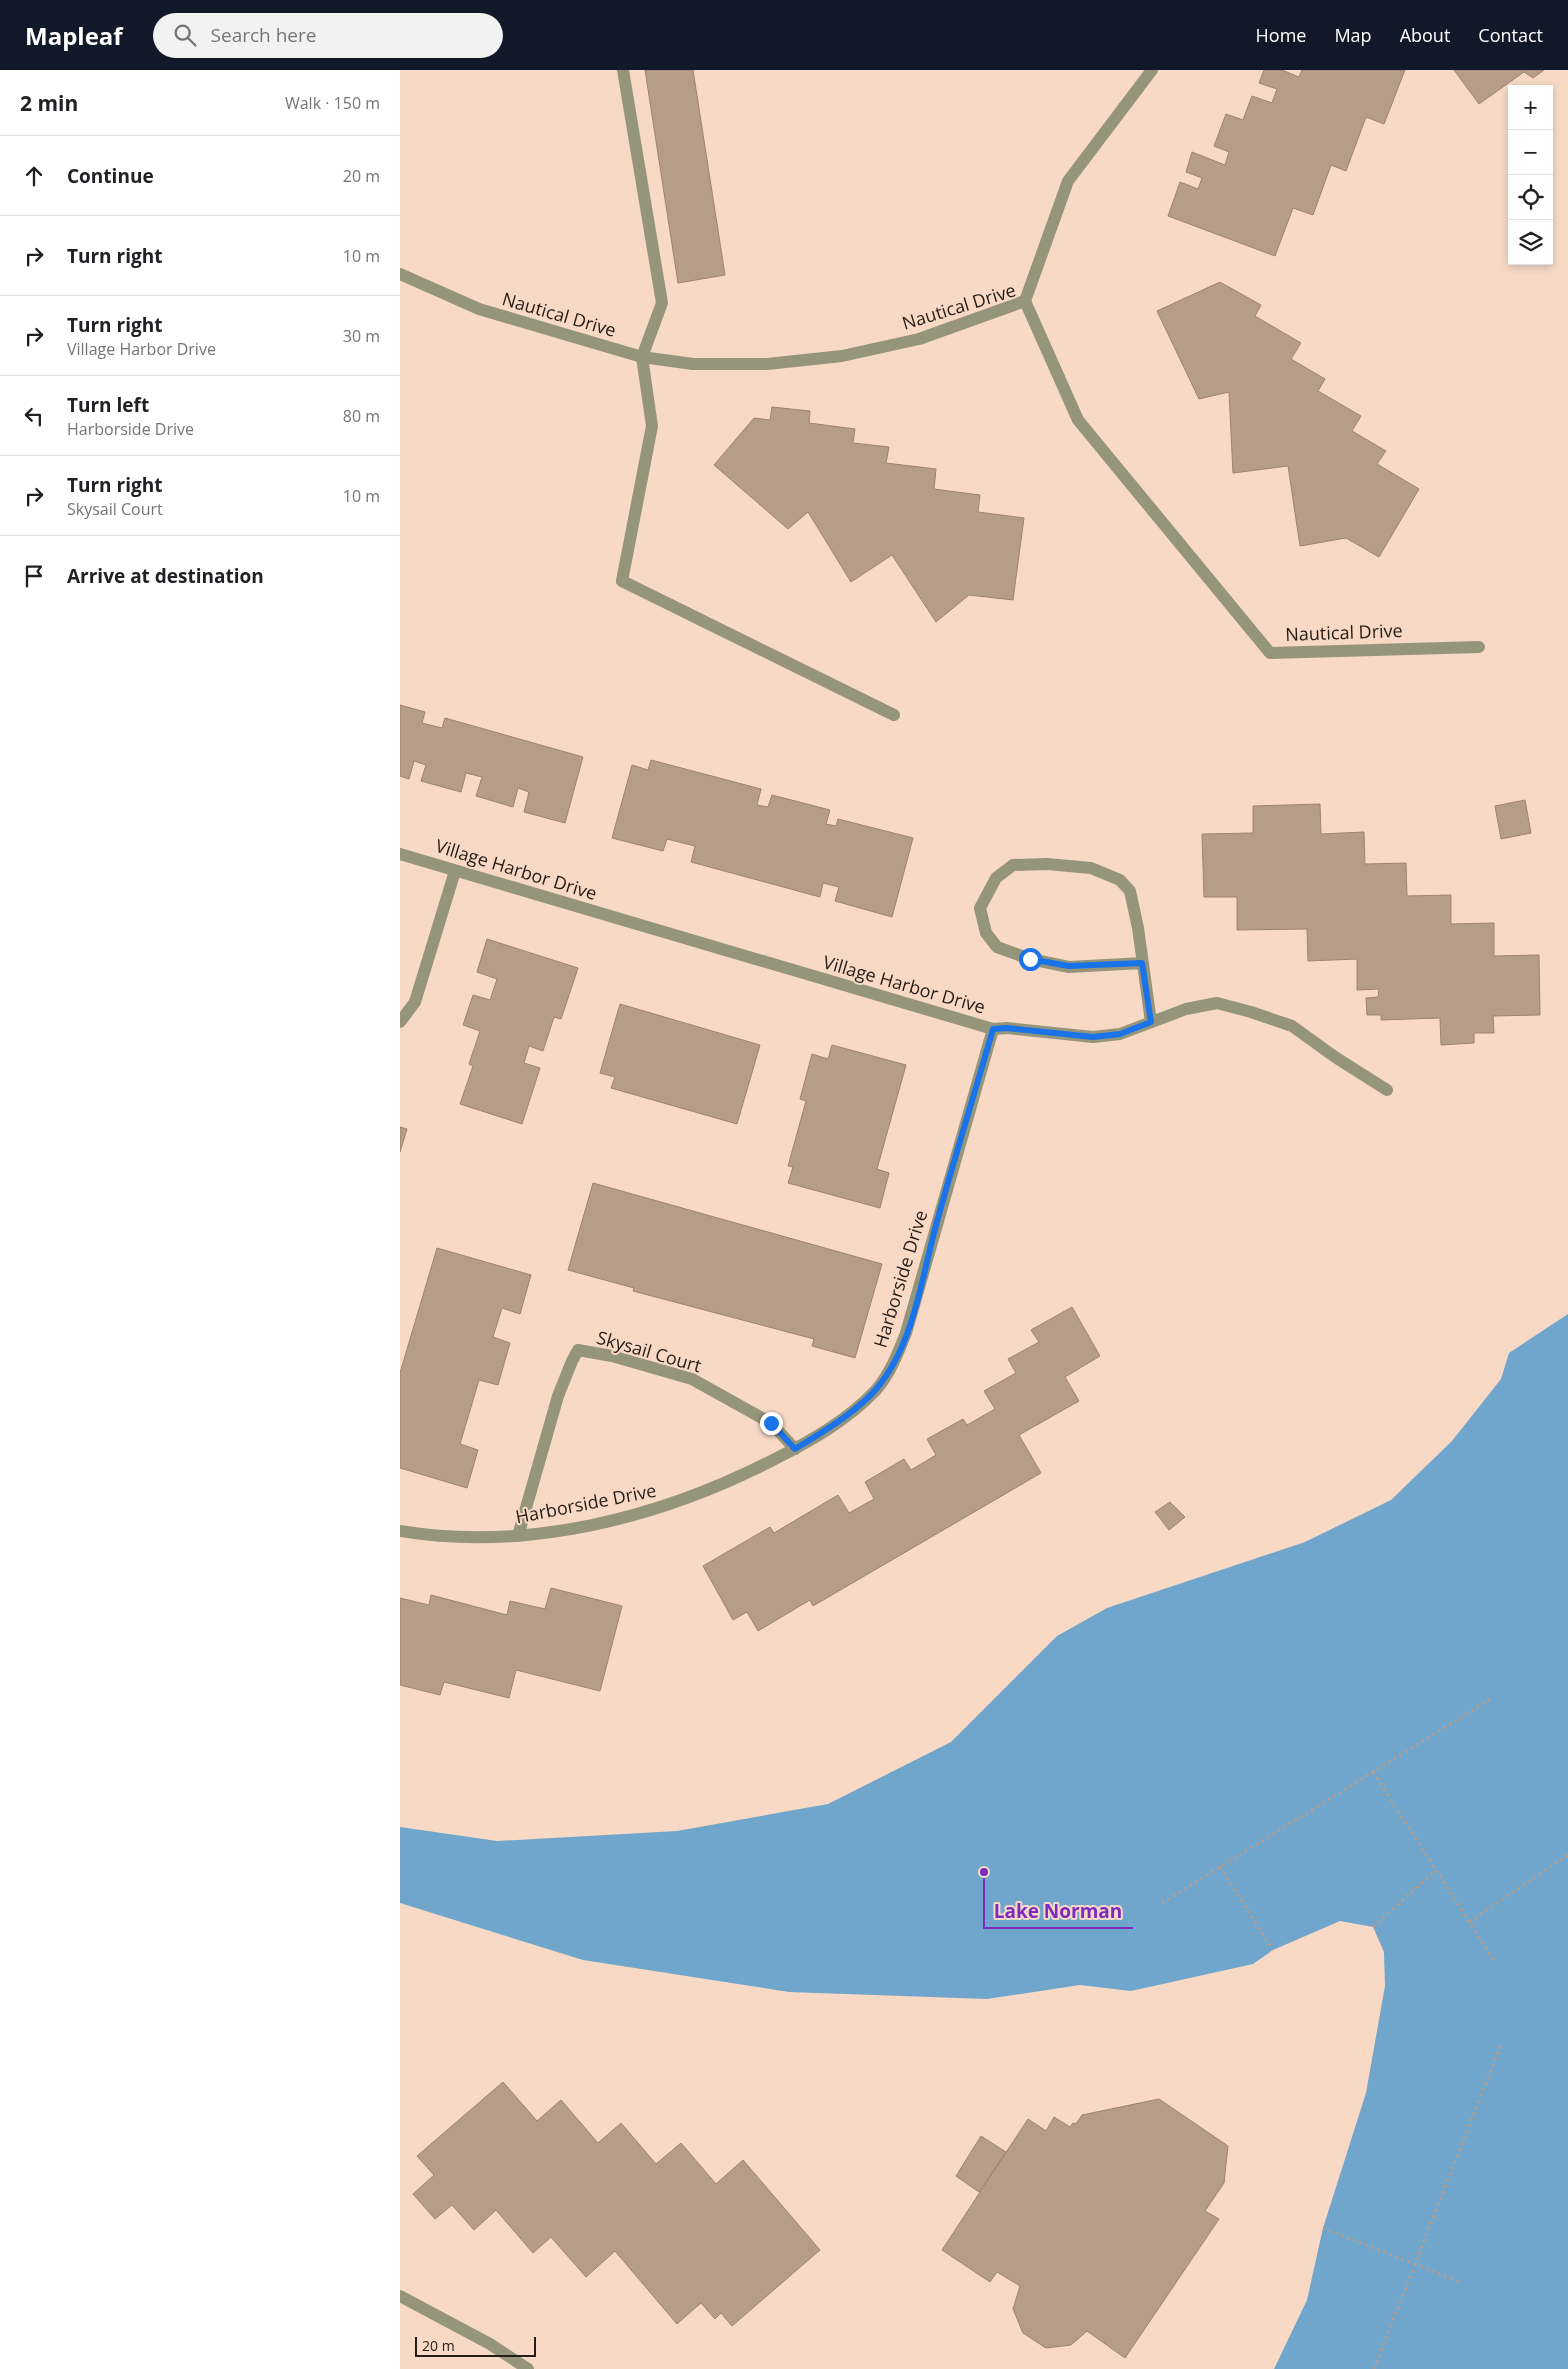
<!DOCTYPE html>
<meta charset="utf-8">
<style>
body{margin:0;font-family:"Open Sans",sans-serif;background:#f2f2f2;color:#202124}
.controls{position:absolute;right:15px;top:15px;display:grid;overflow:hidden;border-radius:0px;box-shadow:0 2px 8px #0003}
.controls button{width:45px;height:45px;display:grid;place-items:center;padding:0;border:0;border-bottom:1px solid #e0e0e0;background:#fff;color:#202124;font:25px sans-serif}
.scale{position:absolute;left:15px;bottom:12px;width:121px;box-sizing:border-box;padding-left:5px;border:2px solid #261c15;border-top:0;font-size:14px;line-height:18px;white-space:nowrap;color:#261c15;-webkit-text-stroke:4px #f7d9c6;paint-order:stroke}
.stop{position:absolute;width:15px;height:15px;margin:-11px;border:4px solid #1a73e8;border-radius:50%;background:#fff}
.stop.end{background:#1a73e8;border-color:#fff;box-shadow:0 1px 5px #0008}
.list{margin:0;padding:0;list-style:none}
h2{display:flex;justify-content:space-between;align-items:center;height:65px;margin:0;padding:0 20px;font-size:21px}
h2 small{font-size:16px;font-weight:400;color:#757577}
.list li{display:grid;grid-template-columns:32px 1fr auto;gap:15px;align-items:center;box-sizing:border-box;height:80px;padding:0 20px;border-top:1px solid #e0e0e0}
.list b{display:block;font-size:19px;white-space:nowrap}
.list p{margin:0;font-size:16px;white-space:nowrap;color:#757577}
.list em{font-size:16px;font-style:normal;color:#757577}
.icon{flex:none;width:28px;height:28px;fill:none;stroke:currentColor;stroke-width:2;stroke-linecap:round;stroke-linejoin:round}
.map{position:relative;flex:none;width:1168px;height:2299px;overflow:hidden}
header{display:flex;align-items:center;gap:30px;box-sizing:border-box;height:70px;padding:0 25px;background:#111827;color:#fff}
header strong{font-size:24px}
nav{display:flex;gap:28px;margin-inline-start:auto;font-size:18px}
.search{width:350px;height:45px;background:#f2f2f2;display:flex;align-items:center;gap:12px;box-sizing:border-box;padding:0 18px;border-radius:28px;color:#757577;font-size:19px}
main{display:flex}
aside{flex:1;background:#fff}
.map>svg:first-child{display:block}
.water{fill:#70a6cb}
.building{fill:#b69d88;stroke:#9d8470}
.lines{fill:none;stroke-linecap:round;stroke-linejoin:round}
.path{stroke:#b39c8d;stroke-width:3;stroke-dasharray:2.5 4;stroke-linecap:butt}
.service{stroke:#95957c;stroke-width:12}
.minor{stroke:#95957c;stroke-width:12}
.route{stroke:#1a73e8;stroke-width:6}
.labels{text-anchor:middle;stroke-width:4;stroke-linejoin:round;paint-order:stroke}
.street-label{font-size:18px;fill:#261c15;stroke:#f7d9c6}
.leader{fill:none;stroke:#7b2cbf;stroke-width:2}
.callout-dot{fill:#7b2cbf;stroke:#f7d9c6;stroke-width:2}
.callout-label{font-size:19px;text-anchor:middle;font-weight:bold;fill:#7b2cbf;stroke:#f7d9c6;stroke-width:4;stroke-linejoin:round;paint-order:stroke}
</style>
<header>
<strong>Mapleaf</strong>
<div class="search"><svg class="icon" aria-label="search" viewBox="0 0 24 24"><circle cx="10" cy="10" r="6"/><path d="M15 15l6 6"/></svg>Search here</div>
<nav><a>Home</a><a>Map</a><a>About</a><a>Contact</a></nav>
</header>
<main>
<aside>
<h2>2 min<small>Walk · 150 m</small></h2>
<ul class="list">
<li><svg class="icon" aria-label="ahead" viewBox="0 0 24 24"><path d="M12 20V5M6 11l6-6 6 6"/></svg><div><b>Continue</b></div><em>20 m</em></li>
<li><svg class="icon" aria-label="right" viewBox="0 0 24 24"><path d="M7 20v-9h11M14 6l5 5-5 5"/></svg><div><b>Turn right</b></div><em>10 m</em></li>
<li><svg class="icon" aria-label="right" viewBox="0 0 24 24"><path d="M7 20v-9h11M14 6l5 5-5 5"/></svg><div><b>Turn right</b><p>Village Harbor Drive</p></div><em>30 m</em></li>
<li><svg class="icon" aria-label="left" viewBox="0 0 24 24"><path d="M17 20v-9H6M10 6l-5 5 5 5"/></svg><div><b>Turn left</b><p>Harborside Drive</p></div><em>80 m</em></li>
<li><svg class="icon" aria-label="right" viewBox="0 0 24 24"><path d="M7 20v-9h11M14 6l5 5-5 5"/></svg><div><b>Turn right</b><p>Skysail Court</p></div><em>10 m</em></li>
<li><svg class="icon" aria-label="arrive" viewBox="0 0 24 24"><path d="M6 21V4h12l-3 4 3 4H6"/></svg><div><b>Arrive at destination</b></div></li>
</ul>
</aside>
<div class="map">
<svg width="1168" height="2299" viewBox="0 0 1168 2299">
<rect width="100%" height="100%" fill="#f7d9c6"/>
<polygon class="water" points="1168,1244 1168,2299 874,2299 907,2230 923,2158 966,2023 985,1916 984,1882 973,1857 940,1851 873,1880 853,1894 731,1921 680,1915 587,1929 389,1922 183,1890 0,1833 0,1757 97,1771 277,1761 428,1734 551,1672 657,1566 707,1538 905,1472 991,1430 1052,1371 1101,1309 1109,1283"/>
<g class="building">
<polygon points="245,0 293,0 325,205 278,213"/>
<polygon points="864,0 882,0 899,7 902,0 1005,0 984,54 966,47 946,101 931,95 913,145 893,138 875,186 768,146 780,112 798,119 802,108 786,102 792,82 825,95 829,82 814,76 826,44 843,50 852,26 872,33 877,19 859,13"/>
<polygon points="1054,0 1144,0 1133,8 1124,2 1079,34"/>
<polygon points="820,212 861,235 855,246 901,273 891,289 925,309 918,321 961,346 952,361 986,381 977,394 1019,419 979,487 946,468 900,476 888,396 833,403 829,322 799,329 757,241"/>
<polygon points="372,337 410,341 409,353 455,359 453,373 489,377 486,393 536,399 534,419 580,425 578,442 624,448 613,530 569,525 536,552 492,485 451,512 408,442 388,459 314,395 354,348 370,350"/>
<polygon points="0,635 25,642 22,653 42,658 45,648 183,687 165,753 124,742 129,722 118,718 113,737 76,726 82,707 66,703 61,722 21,711 26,695 14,691 9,709 0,706"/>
<polygon points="251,690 361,719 357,735 368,737 372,725 430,740 426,754 436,756 438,749 513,768 492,847 435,831 439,817 423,813 420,827 291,792 295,776 267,769 263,781 212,768 232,695 248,700"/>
<polygon points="1125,730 1131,763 1101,769 1095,736"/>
<polygon points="920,734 921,764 964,762 965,794 1006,793 1007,826 1051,825 1051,854 1094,853 1094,886 1139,885 1140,945 1093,946 1094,963 1074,963 1074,973 1041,975 1040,948 981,950 981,945 967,945 966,928 978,927 979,919 957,920 957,889 908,891 907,859 837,860 837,827 804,827 802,764 853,763 853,736"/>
<polygon points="87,869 178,898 161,949 154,947 143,981 129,976 124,993 140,998 122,1054 60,1034 73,996 69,994 80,961 63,955 73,925 90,930 97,909 77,902"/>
<polygon points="220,934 360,975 337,1054 211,1018 215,1007 200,1003"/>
<polygon points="432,975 506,995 477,1099 489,1103 480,1138 388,1113 393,1097 388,1096 406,1031 400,1029 412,984 428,989"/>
<polygon points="0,1057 7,1059 0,1082"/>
<polygon points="193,1113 482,1194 455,1288 412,1276 414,1269 233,1221 234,1218 168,1200"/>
<polygon points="37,1178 131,1205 120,1244 102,1238 93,1267 110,1273 98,1315 79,1310 60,1374 78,1380 67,1418 0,1398 0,1303"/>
<polygon points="672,1237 700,1286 665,1307 679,1331 619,1365 641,1403 413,1536 410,1530 358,1561 347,1542 333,1550 303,1496 370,1457 374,1463 438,1425 449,1443 474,1429 465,1412 504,1389 511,1400 536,1385 527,1369 563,1349 567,1355 595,1339 584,1321 616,1303 608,1289 639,1272 631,1260"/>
<polygon points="770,1432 785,1447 769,1460 755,1442"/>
<polygon points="151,1518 222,1536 200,1621 116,1600 109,1628 44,1612 40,1625 0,1615 0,1528 29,1535 31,1525 107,1545 110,1531 145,1539"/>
<polygon points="103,2012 137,2051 161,2030 198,2073 221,2053 256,2094 281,2073 316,2114 343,2090 420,2180 332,2256 321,2243 315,2249 301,2233 277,2254 215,2181 186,2207 151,2167 133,2183 96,2140 74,2160 52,2135 35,2149 13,2124 34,2105 17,2086"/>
<polygon points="759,2029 828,2076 824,2113 805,2141 819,2149 725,2288 687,2261 671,2275 646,2278 623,2263 613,2239 620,2216 597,2202 590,2212 542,2180 628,2049 646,2061 654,2047 670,2057 673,2053 676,2054 682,2045"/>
<polygon points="581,2066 606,2082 579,2122 556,2106"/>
</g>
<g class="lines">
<g class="path">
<polyline points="973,1702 1095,1892"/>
<polyline points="820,1797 873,1880"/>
<polyline points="762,1833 1092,1628"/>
<polyline points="1069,1852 1168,1785"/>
<polyline points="973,1857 1036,1800"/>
<polyline points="923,2158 1062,2213"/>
<polyline points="974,2299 1101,1974"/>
</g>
<g class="service">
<polyline points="223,0 262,233 242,287 252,356 222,511 494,645"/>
<polyline points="752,0 668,111 625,231 678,350 870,583 1079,577"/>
<polyline points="742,893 669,897 630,889 597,877 586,863 580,838 596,808 613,795 647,794 691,798 720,810 730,821 738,858 751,952"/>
</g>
<g class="minor">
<polyline points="0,204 79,239 242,287 293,294 367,294 442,286 519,269 625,231"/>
<polyline points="0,784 593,959 607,958 693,967 720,964 786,939 817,933 851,942 892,956 935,987 987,1020"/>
<polyline points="0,952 15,932 55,801"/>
<path d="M0 1461C127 1482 260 1448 373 1390 409 1372 448 1350 476 1320 490 1304 498 1283 506 1263L593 959"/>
<polyline points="118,1466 158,1326 172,1291 178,1280 212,1286 292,1309 371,1353 395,1379"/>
<polyline points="0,2226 90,2274 128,2299"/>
</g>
</g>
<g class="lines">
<path class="route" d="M371 1353 395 1379C421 1363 457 1342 477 1318 513 1275 521 1212 535 1159 553 1092 574 1026 593 959L607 958 693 967 720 964 751 952 742 893 669 896 630 889"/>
</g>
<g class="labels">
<g class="street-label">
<text transform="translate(559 237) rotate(-17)" y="6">Nautical Drive</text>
<text transform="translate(159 245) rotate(16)" y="6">Nautical Drive</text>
<text transform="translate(944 563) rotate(-2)" y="6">Nautical Drive</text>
<text transform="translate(116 800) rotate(17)" y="6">Village Harbor Drive</text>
<text transform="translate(504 915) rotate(16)" y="6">Village Harbor Drive</text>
<text transform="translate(501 1209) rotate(-73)" y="6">Harborside Drive</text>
<text transform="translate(249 1282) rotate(16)" y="6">Skysail Court</text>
<text transform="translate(186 1434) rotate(-11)" y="6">Harborside Drive</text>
</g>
</g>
<path class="leader" d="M584 1802L584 1858H733"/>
<circle class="callout-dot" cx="584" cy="1802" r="5"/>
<g class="callout-label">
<text x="658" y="1848">Lake Norman</text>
</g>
</svg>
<div class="controls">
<button>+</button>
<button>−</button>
<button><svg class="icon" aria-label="locate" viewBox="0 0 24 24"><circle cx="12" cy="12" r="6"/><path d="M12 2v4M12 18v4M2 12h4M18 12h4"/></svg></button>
<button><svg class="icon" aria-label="layers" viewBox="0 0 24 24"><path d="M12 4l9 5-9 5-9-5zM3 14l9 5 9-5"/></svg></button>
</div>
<div class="scale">20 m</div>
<div class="stop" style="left:630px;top:889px"></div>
<div class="stop end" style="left:371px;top:1353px"></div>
</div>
</main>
